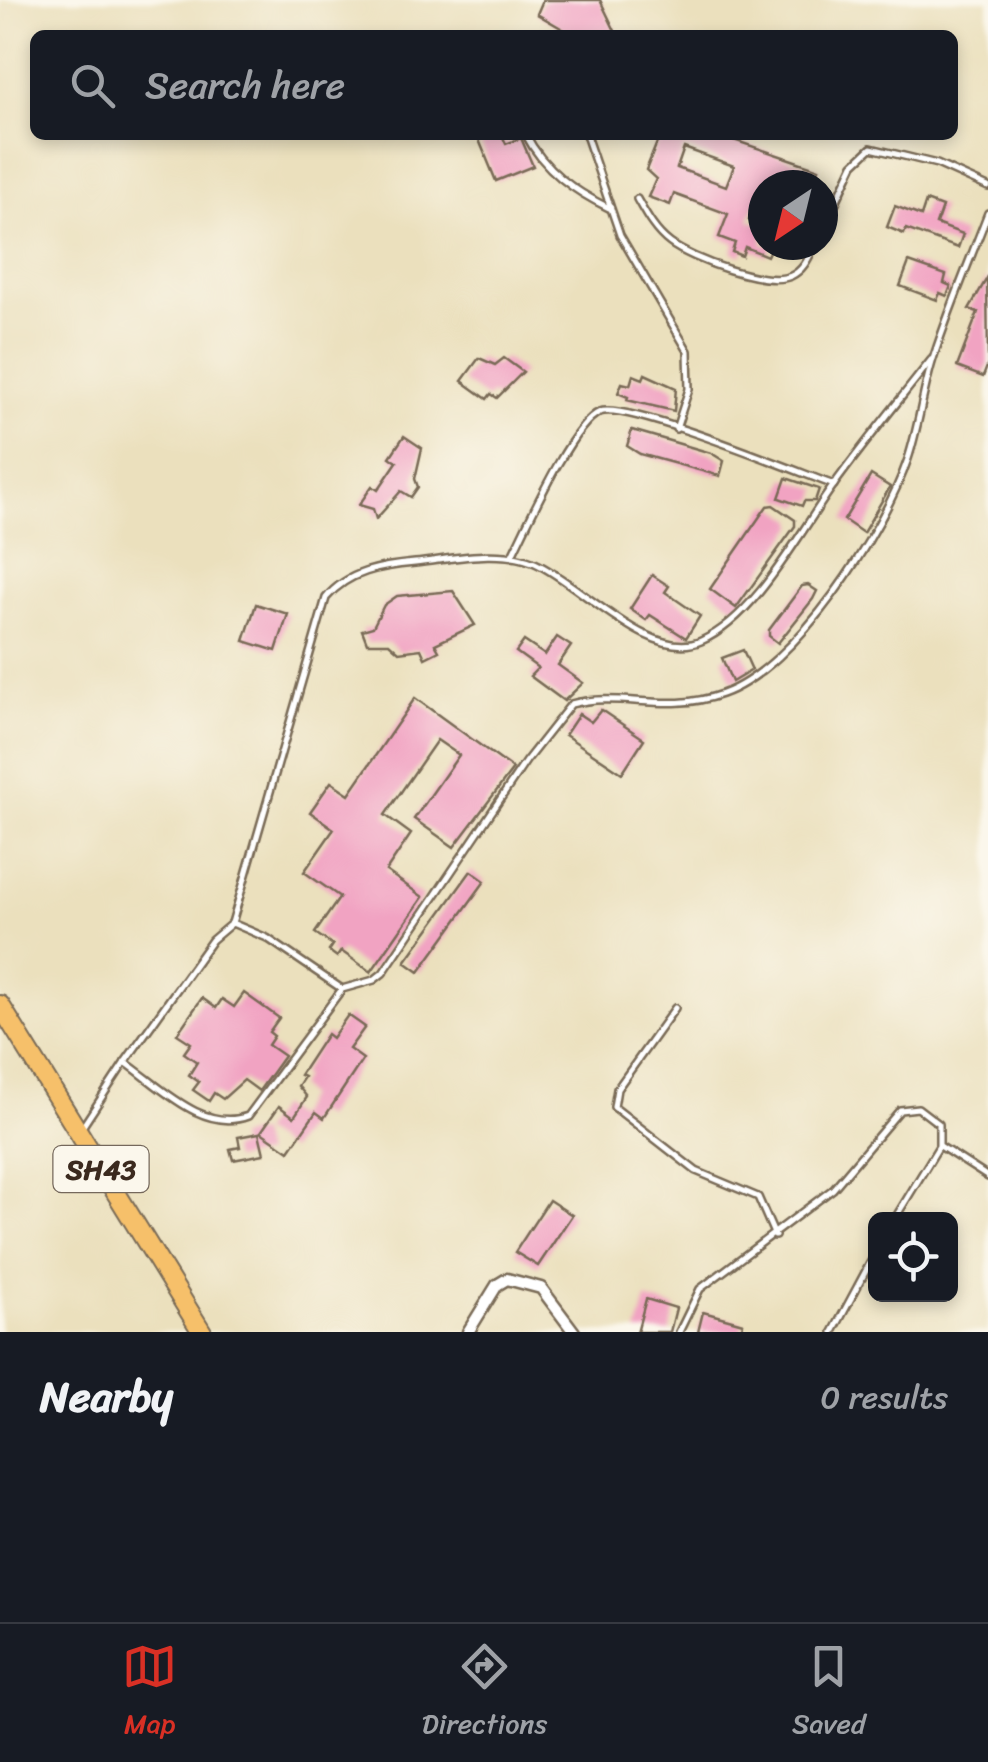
<!DOCTYPE html>
<style>
body{margin:0;font-family:Sriracha,sans-serif;background:#242831;color:#f1f3f6}
.controls{position:absolute;right:30px;bottom:30px;display:grid;overflow:hidden;border-radius:15px;box-shadow:0 5px 15px #0003}
.controls button{width:90px;height:90px;display:grid;place-items:center;padding:0;border:0;border-bottom:2px solid #363941;background:#171b24;color:#f1f3f6;font:50px sans-serif}
.compass{position:absolute;left:748px;top:170px;width:90px;height:90px;border-radius:50%;background:#171b24;box-shadow:0 5px 15px #0003;rotate:215deg}
.list{margin:0;padding:0;list-style:none}
h2{display:flex;justify-content:space-between;align-items:center;height:130px;margin:0;padding:0 40px;font-size:42px}
h2 small{font-size:32px;font-weight:400;color:#9ea1a6}
.icon{flex:none;width:55px;height:55px;fill:none;stroke:currentColor;stroke-width:2;stroke-linecap:round;stroke-linejoin:round}
.map{position:relative;flex:none;width:988px;height:1332px;overflow:hidden}
.search{position:absolute;background:#171b24;box-shadow:0 5px 15px #0003;left:30px;right:30px;top:30px;height:110px;display:flex;align-items:center;gap:25px;box-sizing:border-box;padding:0 35px;border-radius:15px;color:#9ea1a6;font-size:38px}
.sheet{height:290px;background:#171b24}
nav{display:flex;justify-content:space-around;align-items:center;box-sizing:border-box;height:140px;border-top:2px solid #363941;background:#171b24;font-size:28px;color:#9ea1a6}
nav a{display:grid;justify-items:center;gap:5px}
nav .on{color:#d93025}
.map>svg:first-child{display:block}
.building{fill:#f1a3c2;fill-rule:evenodd}
.lines{fill:none;stroke-linecap:round;stroke-linejoin:round}
.service-casing{stroke:#796a56;stroke-width:10}
.minor-casing{stroke:#796a56;stroke-width:15}
.primary-casing{stroke:#796a56;stroke-width:22}
.service{stroke:#fff;stroke-width:5}
.minor{stroke:#fff;stroke-width:10}
.primary{stroke:#f6c06b;stroke-width:18}
.labels{text-anchor:middle;stroke-width:8;stroke-linejoin:round;paint-order:stroke}
.shield{fill:#fbf7ec;stroke:#75685c;stroke-width:2.5}
.shield-label{font-size:28px;font-weight:bold;fill:#3b2a1e}
</style>
<div class="map">
<svg width="988" height="1332" viewBox="0 0 988 1332">
<rect width="100%" height="100%" fill="#fbf7ec"/>
<filter id="ink" filterUnits="userSpaceOnUse"><feTurbulence type="fractalNoise" baseFrequency=".01" numOctaves="2"/><feDisplacementMap in="SourceGraphic" scale="20" xChannelSelector="R" yChannelSelector="G"/><feConvolveMatrix kernelMatrix="1 2 1 2 8 2 1 2 1" color-interpolation-filters="sRGB"/></filter>
<filter id="wash" filterUnits="userSpaceOnUse"><feTurbulence type="fractalNoise" baseFrequency=".0048" numOctaves="4" result="noise"/><feDisplacementMap in="SourceGraphic" scale="40" xChannelSelector="R" yChannelSelector="G"/><feGaussianBlur stdDeviation="2.25" result="paint"/><feColorMatrix in="noise" values="0 0 0 0 0 0 0 0 0 0 0 0 0 0 0 0 0 1.4 0 .05"/><feComposite in="paint" operator="in"/></filter>
<g filter="url(#wash)">
<rect width="100%" height="100%" fill="#ebe0bd"/>
<g id="blocks">
<g class="building">
<polygon points="543,0 600,0 617,35 573,35 537,14"/>
<polygon points="477,135 502,135 506,144 521,138 533,166 496,181"/>
<path d="M660 135H719L819 169 812 185H763V204L756 202 749 220 763 225V245H772L767 256 745 247 742 256 732 252 735 243 719 237 728 214 674 194 670 205 648 197 656 179 646 170ZM684 148 734 166 726 186 677 168Z"/>
<polygon points="926,201 942,207 936,224 963,234 958,248 906,229 904,234 887,227 895,206 921,216"/>
<polygon points="909,262 946,275 944,283 951,286 947,296 940,293 937,300 900,286"/>
<polygon points="987,278 988,364 983,377 957,367 978,312 969,309"/>
<polygon points="479,358 495,365 504,358 523,372 497,398 491,394 487,399 462,381"/>
<polygon points="645,374 676,388 674,411 627,400 628,397 618,393 622,383 630,385 633,375 643,379"/>
<polygon points="632,430 711,453 724,461 720,476 640,454 627,446"/>
<polygon points="404,436 422,448 415,479 418,487 411,497 401,491 376,519 373,509 359,505 372,486 378,490 397,462 390,457"/>
<polygon points="871,475 890,487 863,533 844,520"/>
<polygon points="786,478 819,489 815,501 804,501 802,506 779,498"/>
<polygon points="773,505 795,520 795,526 736,608 710,589 767,506"/>
<polygon points="652,575 669,586 665,592 700,616 686,638 650,615 646,620 630,609"/>
<polygon points="808,585 817,591 813,599 778,643 769,636 769,630 802,586"/>
<polygon points="453,591 475,625 435,644 439,651 425,658 421,649 399,652 389,643 367,643 362,630 373,627 384,605 397,596"/>
<polygon points="256,604 288,614 276,651 244,641"/>
<polygon points="557,637 571,646 558,665 583,683 564,701 530,676 538,668 516,652 524,641 545,655"/>
<polygon points="743,650 752,670 732,682 722,658"/>
<polygon points="415,698 513,769 454,847 414,819 459,755 437,740 385,815 411,834 386,871 423,897 371,972 341,951 337,957 329,951 333,945 315,933 340,897 304,872 334,829 310,812 331,782 349,794"/>
<polygon points="601,710 644,739 622,773 565,735 579,714 591,722"/>
<polygon points="471,871 485,881 419,972 405,962"/>
<polygon points="244,993 279,1018 269,1032 274,1036 268,1045 284,1056 259,1091 244,1080 223,1099 214,1093 209,1101 193,1090 199,1082 189,1075 197,1062 184,1053 191,1043 177,1034 202,998 216,1008 222,999 234,1007"/>
<polygon points="348,1015 365,1027 349,1049 363,1059 324,1118 316,1112 289,1151 261,1132 279,1106 294,1117 307,1097 298,1086 304,1077 300,1075 327,1034 332,1038"/>
<polygon points="259,1133 264,1154 233,1160 230,1149 240,1147 238,1137"/>
<polygon points="549,1200 572,1215 538,1266 515,1252"/>
<polygon points="646,1299 676,1308 670,1332 637,1332"/>
<polygon points="703,1312 743,1323 741,1332 698,1332"/>
</g>
</g>
</g>
<g filter="url(#ink)">
<use href="#blocks" fill-opacity="0" stroke="#796a56" stroke-width="2.5"/>
<g class="lines">
<g class="service-casing">
<g id="service">
<path d="M526 135C544 170 574 191 609 208"/>
<polyline points="586,135 620,235 688,351 689,389 676,429"/>
<path d="M637 199C646 215 655 232 670 243 691 259 766 287 791 276 804 270 809 257 815 245"/>
<polyline points="823,230 854,164 871,148 937,164 988,187"/>
<path d="M512 555C527 525 572 423 600 412 625 401 798 472 834 485"/>
<path d="M232 923 326 598C348 571 382 566 415 563 453 559 499 548 535 563 580 583 651 663 701 641 756 617 799 533 833 486 864 443 898 402 931 360"/>
<polyline points="675,1008 617,1089 614,1107 696,1171 758,1197 775,1236"/>
<polyline points="125,1062 212,940 232,923 267,938 342,989"/>
<path d="M81 1129 125 1062C161 1087 203 1133 248 1116L342 989 374 980 383 973 526 761 571 704C621 691 667 714 722 694 796 668 883 532 908 459 919 426 923 389 934 356 950 307 970 260 988 213"/>
<polyline points="940,1146 988,1177"/>
<polyline points="679,1332 700,1289 833,1189 900,1110 918,1108 939,1124 939,1146 894,1220"/>
<polyline points="833,1332 876,1252"/>
</g>
</g>
<g class="minor-casing">
<polyline id="minor" points="468,1332 497,1285 507,1279 541,1288 574,1332"/>
</g>
<g class="primary-casing">
<polyline id="primary" points="0,1005 202,1332"/>
</g>
<use href="#service" class="service"/>
<use href="#minor" class="minor"/>
<use href="#primary" class="primary"/>
</g>
</g>
<g class="labels">
<rect class="shield" x="53.5" y="1146" width="95" height="46" rx="8"/>
<g class="shield-label">
<text x="101" y="1179">SH43</text>
</g>
</g>
</svg>
<div class="controls">
<button><svg class="icon" aria-label="locate" viewBox="0 0 24 24"><circle cx="12" cy="12" r="6"/><path d="M12 2v4M12 18v4M2 12h4M18 12h4"/></svg></button>
</div>
<svg class="compass" viewBox="-18 -18 36 36"><path d="M0-13l5 13h-10z" fill="#e53935"/><path d="M0 13l5-13h-10z" fill="#9ea1a6"/></svg>
<div class="search"><svg class="icon" aria-label="search" viewBox="0 0 24 24"><circle cx="10" cy="10" r="6"/><path d="M15 15l6 6"/></svg>Search here</div>
</div>
<section class="sheet">
<h2>Nearby<small>0 results</small></h2>
<ul class="list">
</ul>
</section>
<nav>
<a class="on"><svg class="icon" aria-label="map" viewBox="0 0 24 24"><path d="M3 6l6-2 6 2 6-2v14l-6 2-6-2-6 2zM9 4v14M15 6v14"/></svg>Map</a>
<a><svg class="icon" aria-label="directions" viewBox="0 0 24 24"><path d="M12 3l9 9-9 9-9-9zM9 14v-3h6M13 9l2 2-2 2"/></svg>Directions</a>
<a><svg class="icon" aria-label="saved" viewBox="0 0 24 24"><path d="M7 4h10v16l-5-4-5 4z"/></svg>Saved</a>
</nav>
